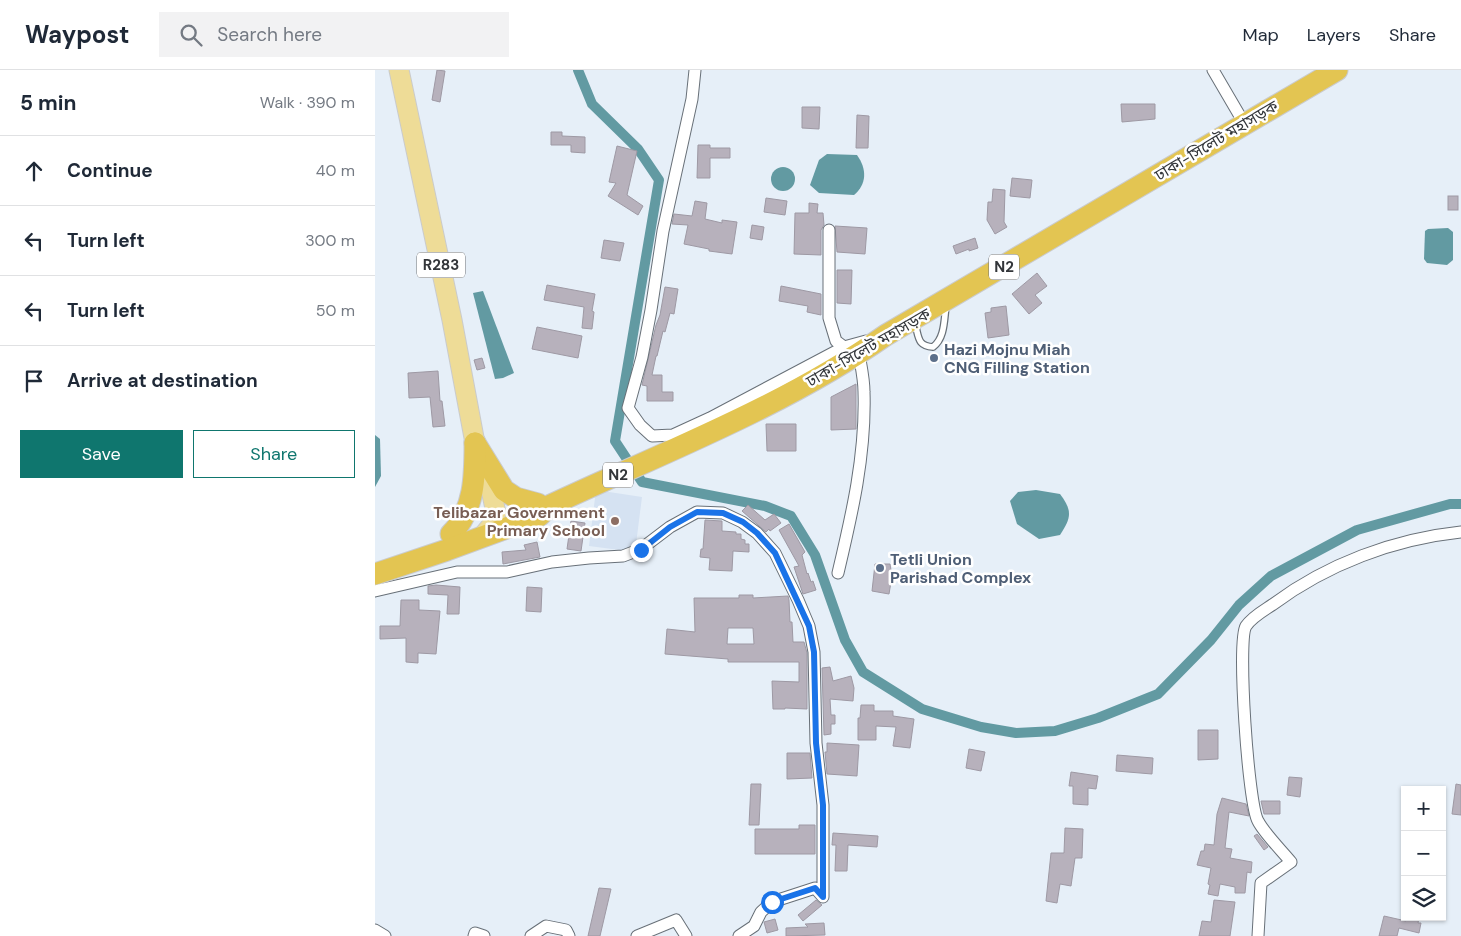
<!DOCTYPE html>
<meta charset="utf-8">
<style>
body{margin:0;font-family:"DM Sans","Noto Sans Bengali",sans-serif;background:#f2f2f3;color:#1f2937}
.controls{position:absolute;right:15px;bottom:15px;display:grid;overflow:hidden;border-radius:0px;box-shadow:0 1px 4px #0004}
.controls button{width:45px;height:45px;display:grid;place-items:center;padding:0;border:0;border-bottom:1px solid #e0e1e3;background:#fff;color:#1f2937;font:25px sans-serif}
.stop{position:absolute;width:15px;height:15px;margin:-11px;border:4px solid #1a73e8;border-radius:50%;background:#fff}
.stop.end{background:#1a73e8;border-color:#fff;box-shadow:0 1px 5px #0008}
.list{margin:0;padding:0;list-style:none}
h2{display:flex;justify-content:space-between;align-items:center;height:65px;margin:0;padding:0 20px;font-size:21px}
h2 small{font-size:16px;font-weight:400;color:#747a83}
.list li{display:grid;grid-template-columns:32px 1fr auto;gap:15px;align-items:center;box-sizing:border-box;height:70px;padding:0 20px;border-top:1px solid #e0e1e3}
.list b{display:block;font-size:19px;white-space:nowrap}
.list em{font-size:16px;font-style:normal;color:#747a83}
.actions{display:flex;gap:10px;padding:15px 20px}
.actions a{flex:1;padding:11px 0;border:1px solid #0f766e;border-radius:0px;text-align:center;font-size:18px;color:#0f766e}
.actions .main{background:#0f766e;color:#fff}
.icon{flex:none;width:28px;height:28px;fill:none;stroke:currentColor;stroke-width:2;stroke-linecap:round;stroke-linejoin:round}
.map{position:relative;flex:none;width:1086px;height:866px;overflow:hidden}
header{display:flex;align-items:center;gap:30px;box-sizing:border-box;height:70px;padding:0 25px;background:#fff;border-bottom:1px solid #e0e1e3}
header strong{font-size:24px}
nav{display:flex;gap:28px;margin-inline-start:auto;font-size:18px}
.search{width:350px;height:45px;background:#f2f2f3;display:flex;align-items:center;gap:12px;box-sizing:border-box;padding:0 18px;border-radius:0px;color:#747a83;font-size:19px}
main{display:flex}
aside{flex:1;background:#fff}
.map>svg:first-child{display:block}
.built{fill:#d5e2f2}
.water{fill:#629aa2}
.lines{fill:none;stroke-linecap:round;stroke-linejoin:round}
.canal{stroke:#629aa2;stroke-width:10}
.building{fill:#b7b1bc;stroke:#9e99a4;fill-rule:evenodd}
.lane-casing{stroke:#687078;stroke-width:8}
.street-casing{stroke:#687078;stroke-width:13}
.primary-casing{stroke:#cacbcc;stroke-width:21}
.highway-casing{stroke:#cacbcc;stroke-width:23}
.lane{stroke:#fff;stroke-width:5.5}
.street{stroke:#fff;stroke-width:11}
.primary{stroke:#eedc97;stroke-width:19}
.highway{stroke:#e3c552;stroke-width:21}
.route{stroke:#1a73e8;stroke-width:6}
.service-dot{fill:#5c6f8a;stroke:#fff;stroke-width:2}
.education-dot{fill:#8d6e63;stroke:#fff;stroke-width:2}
.labels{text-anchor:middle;stroke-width:5;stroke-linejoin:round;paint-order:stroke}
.shield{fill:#fff;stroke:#707275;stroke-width:1}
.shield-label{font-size:15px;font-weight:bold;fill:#33363a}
.street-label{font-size:16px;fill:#33363a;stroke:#fff}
.service-label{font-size:16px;font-weight:bold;fill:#4e5e75;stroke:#fff;text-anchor:start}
.education-label{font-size:16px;font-weight:bold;fill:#785e54;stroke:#fff;text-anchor:end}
</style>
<header>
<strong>Waypost</strong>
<div class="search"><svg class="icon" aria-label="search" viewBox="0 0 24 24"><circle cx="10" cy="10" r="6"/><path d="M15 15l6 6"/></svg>Search here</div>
<nav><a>Map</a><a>Layers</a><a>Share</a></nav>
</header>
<main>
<aside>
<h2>5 min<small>Walk · 390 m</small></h2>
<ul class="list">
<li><svg class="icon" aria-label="ahead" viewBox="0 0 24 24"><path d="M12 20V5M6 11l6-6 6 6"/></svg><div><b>Continue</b></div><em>40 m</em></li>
<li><svg class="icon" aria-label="left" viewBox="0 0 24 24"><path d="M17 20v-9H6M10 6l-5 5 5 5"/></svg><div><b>Turn left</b></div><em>300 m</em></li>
<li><svg class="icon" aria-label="left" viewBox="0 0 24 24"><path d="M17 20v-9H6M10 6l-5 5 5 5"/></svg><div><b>Turn left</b></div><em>50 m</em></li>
<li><svg class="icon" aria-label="arrive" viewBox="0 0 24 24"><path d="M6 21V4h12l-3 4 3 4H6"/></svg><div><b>Arrive at destination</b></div></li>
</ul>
<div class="actions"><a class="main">Save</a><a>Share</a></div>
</aside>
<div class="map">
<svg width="1086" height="866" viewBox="0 0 1086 866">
<rect width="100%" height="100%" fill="#e6eff8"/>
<polygon class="built" points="221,420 267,427 260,482 214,476"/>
<g class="water">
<path d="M452 84 482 85C492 99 492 114 479 125L444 123 435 115 444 90Z"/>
<circle cx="408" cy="109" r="12"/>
<polygon points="1073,158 1078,162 1078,190 1072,195 1052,193 1049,189 1050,161 1053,159"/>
<polygon points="108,221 139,303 128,308 120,309 98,223"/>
<polygon points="0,365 5,369 6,406 0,417"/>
<path d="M661 420 685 424C698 441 696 448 685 465L664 469 642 454 635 431 643 422Z"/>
</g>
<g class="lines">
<polyline class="canal" points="203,0 217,34 263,79 284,110 240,371 267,412 390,436 416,446 440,485 470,570 488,602 547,639 606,657 641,663 680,661 723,648 783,624 836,570 864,535 896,506 982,460 1075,434 1086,434"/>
</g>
<g class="building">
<polygon points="62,0 70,1 65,32 57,30"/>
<polygon points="746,34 780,34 780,49 747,52"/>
<polygon points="427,37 445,37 444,59 427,58"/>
<polygon points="482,45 494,46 493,78 481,78"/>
<polygon points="176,62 187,62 187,66 210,67 210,83 196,82 196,75 176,75"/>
<polygon points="323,75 335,75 335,78 355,78 355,88 335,88 335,108 322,108"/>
<polygon points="242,76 262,81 252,125 268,136 263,145 233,126 241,113 234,112"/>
<polygon points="637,108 657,110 655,128 635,126"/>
<polygon points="618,119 630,120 629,152 632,157 620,164 612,150 613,132 617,132"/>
<rect x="1073" y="126" width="10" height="14"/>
<polygon points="391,128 412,131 410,145 389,142"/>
<polygon points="320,131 332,133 330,149 347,153 347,150 362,152 357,184 334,181 334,179 309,174 313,155 297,154 299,144 317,146"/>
<polygon points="434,133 443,134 442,143 448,143 449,155 446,160 446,185 419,184 420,143 434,143"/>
<polygon points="377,155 389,157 387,170 375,168"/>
<polygon points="460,156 492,158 490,184 462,182"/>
<polygon points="600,168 603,178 594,181 594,179 581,184 578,176"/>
<polygon points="229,170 249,173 245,191 226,188"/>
<polygon points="462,200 477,200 476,234 462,233"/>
<polygon points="662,203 672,216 660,225 667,233 654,244 637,224"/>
<polygon points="172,215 220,224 217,241 219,242 217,259 207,258 209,237 169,230"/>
<polygon points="406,216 446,224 446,245 432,242 433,236 404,231"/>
<polygon points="290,217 303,219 299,244 295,243 290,262 288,261 282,286 281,286 277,305 287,305 287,322 298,322 298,331 272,331 272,316 267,315 281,255 285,245"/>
<polygon points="631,236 634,265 613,268 610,243 616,242 616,238"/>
<polygon points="162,257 207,266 203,288 157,279"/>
<polygon points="107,288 110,298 102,300 99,290"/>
<polygon points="63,301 65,331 67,331 70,356 58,357 55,327 34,328 33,303"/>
<polygon points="481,314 481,359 456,360 456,327"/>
<polygon points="391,354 421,354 421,381 392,381"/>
<polygon points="373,435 390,450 399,444 406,453 395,461 394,459 391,462 367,441"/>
<polygon points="330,450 347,451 347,461 361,462 361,464 366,464 366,469 370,470 370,474 374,474 374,482 358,481 357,501 334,500 335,488 325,487 326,479 328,479"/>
<polygon points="196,451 210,453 206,481 192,479"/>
<polygon points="414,454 430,482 427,485 432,504 433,503 436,512 438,511 441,520 428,524 419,497 424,496 404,460"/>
<polygon points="162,472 165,487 128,494 127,482 151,480 149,475"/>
<polygon points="500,494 515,494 517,506 514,524 497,521"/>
<polygon points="61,515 85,517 84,544 72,544 73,525 53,524 53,516"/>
<polygon points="152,517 167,518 166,542 151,541"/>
<path d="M364 525H378V528L413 526 414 530 415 552H417L418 572H429L432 583V639L410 638V639H398L397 611 424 612V592H353V589L290 584 292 559 320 562 319 528H364ZM353 558H378L379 574H352Z"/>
<polygon points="26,530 44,530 44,540 65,541 61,584 43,583 43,593 31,592 31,568 5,569 5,556 25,556"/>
<polygon points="455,597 458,611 476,606 479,618 478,631 455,629 456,645 460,645 460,654 456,654 456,664 449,665 447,598"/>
<polygon points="486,635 499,635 499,641 518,641 518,646 539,649 535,678 518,676 521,657 501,656 501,670 483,670 483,648 485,648"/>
<polygon points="823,660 843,660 843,689 823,690"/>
<polygon points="452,673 484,675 482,706 452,704 450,682 452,682"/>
<polygon points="594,679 610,682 606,701 591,698"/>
<polygon points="412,683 435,683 437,708 412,709"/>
<polygon points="742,685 778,688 777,704 741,701"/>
<polygon points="696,702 723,706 721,719 713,718 713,735 698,734 698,716 694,716"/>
<polygon points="914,707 927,708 925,727 912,725"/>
<polygon points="376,714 386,714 384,755 374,755"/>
<polygon points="1081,714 1086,715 1086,745 1077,744"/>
<polygon points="847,728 871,734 874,746 854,742 850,778 857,779 855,788 877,792 876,803 872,802 870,823 860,823 860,817 845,814 843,826 833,824 835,815 833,814 836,798 822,795 826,781 829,781 830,774 839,775 842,744"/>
<polygon points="886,731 905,731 905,744 889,744"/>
<polygon points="424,755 440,755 440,784 380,784 380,759 424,759"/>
<polygon points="690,758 708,759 707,788 700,788 696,816 685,814 682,833 671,831 676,783 689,783"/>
<polygon points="458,763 503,766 502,777 473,775 472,801 460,801 461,775 457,775"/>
<polygon points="882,764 893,777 889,780 879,766"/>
<polygon points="224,818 236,819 225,866 213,866"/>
<polygon points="441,830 447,835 428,851 423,845"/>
<polygon points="839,830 860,832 855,866 824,866 827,851 836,852"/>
<polygon points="1009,846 1031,851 1032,847 1044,847 1043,853 1046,853 1044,863 1024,858 1022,866 1004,866"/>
<polygon points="400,849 403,860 392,863 389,852"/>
<polygon points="449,853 450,865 411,866 411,858 433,857 430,854"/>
</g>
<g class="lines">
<g class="lane-casing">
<path id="lane" d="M540 254C544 267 542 276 558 277 570 268 569 250 571 236"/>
</g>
<g class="street-casing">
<g id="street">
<polyline points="320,0 317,29 288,161 276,240 267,287 253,338 265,355 277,366 298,365 335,348 469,277 491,271"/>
<polyline points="838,0 869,53"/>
<polyline points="454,160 454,248 461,271 469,277"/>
<path d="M463 503C477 444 491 384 489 322 489 309 486 296 484 284"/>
<polyline points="0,521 82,502 132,502 177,492 214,488 248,486 266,479 295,457 322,442 348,443 367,452 382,463 400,483 423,530 434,556 439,582 441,673 448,735 448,827 440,818 397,832 386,842 379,856 364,866"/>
<polyline points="0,860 10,866"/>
<polyline points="99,866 100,863 109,866"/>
<polyline points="156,866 171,856 191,860 194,866"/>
<polyline points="262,866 301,850 311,866"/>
<path d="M883 866 886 813 916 792C907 781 889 763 883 751 873 734 862 570 871 556 877 547 888 541 897 535 952 494 1019 469 1086 462"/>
</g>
</g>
<g class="primary-casing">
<polyline id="primary" points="24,0 77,250 100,373 105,391 112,401 121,443 116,456 107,467"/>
</g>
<g class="highway-casing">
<g id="highway">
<polyline points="100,373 129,420 141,428 163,434"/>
<path d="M76 464C100 440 100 405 100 373"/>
<path d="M0 504 72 480 164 446 176 435C289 382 408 337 511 265L962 0"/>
</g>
</g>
<use href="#lane" class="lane"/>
<use href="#street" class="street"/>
<use href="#primary" class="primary"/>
<use href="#highway" class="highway"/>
</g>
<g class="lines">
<polyline class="route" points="266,480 295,457 322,442 348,443 368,452 382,463 400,483 434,556 439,582 441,673 448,735 448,827 440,818 397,832"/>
</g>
<g class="service-dot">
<circle cx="559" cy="288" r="5"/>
<circle cx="505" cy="498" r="5"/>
</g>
<circle class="education-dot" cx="240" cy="451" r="5"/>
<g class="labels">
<g class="shield">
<rect x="42" y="182.5" width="48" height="25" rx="4"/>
<rect x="614" y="184.5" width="30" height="25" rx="4"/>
<rect x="228" y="392.5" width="30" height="25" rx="4"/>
</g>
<g class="shield-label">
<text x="66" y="200">R283</text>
<text x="629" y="202">N2</text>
<text x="243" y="410">N2</text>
</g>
<g class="street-label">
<text transform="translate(841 70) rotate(-31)" y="6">ঢাকা-সিলেট মহাসড়ক</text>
<text transform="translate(493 277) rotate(-30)" y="6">ঢাকা-সিলেট মহাসড়ক</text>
</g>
<g class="service-label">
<text x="569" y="285">Hazi Mojnu Miah<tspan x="569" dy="18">CNG Filling Station</tspan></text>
<text x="515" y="495">Tetli Union<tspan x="515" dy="18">Parishad Complex</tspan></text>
</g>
<g class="education-label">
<text x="230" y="448">Telibazar Government<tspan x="230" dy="18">Primary School</tspan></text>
</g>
</g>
</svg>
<div class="controls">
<button>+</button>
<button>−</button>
<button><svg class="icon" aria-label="layers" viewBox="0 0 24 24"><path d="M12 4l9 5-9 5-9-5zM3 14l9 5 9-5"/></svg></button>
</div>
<div class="stop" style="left:397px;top:832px"></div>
<div class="stop end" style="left:266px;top:480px"></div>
</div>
</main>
